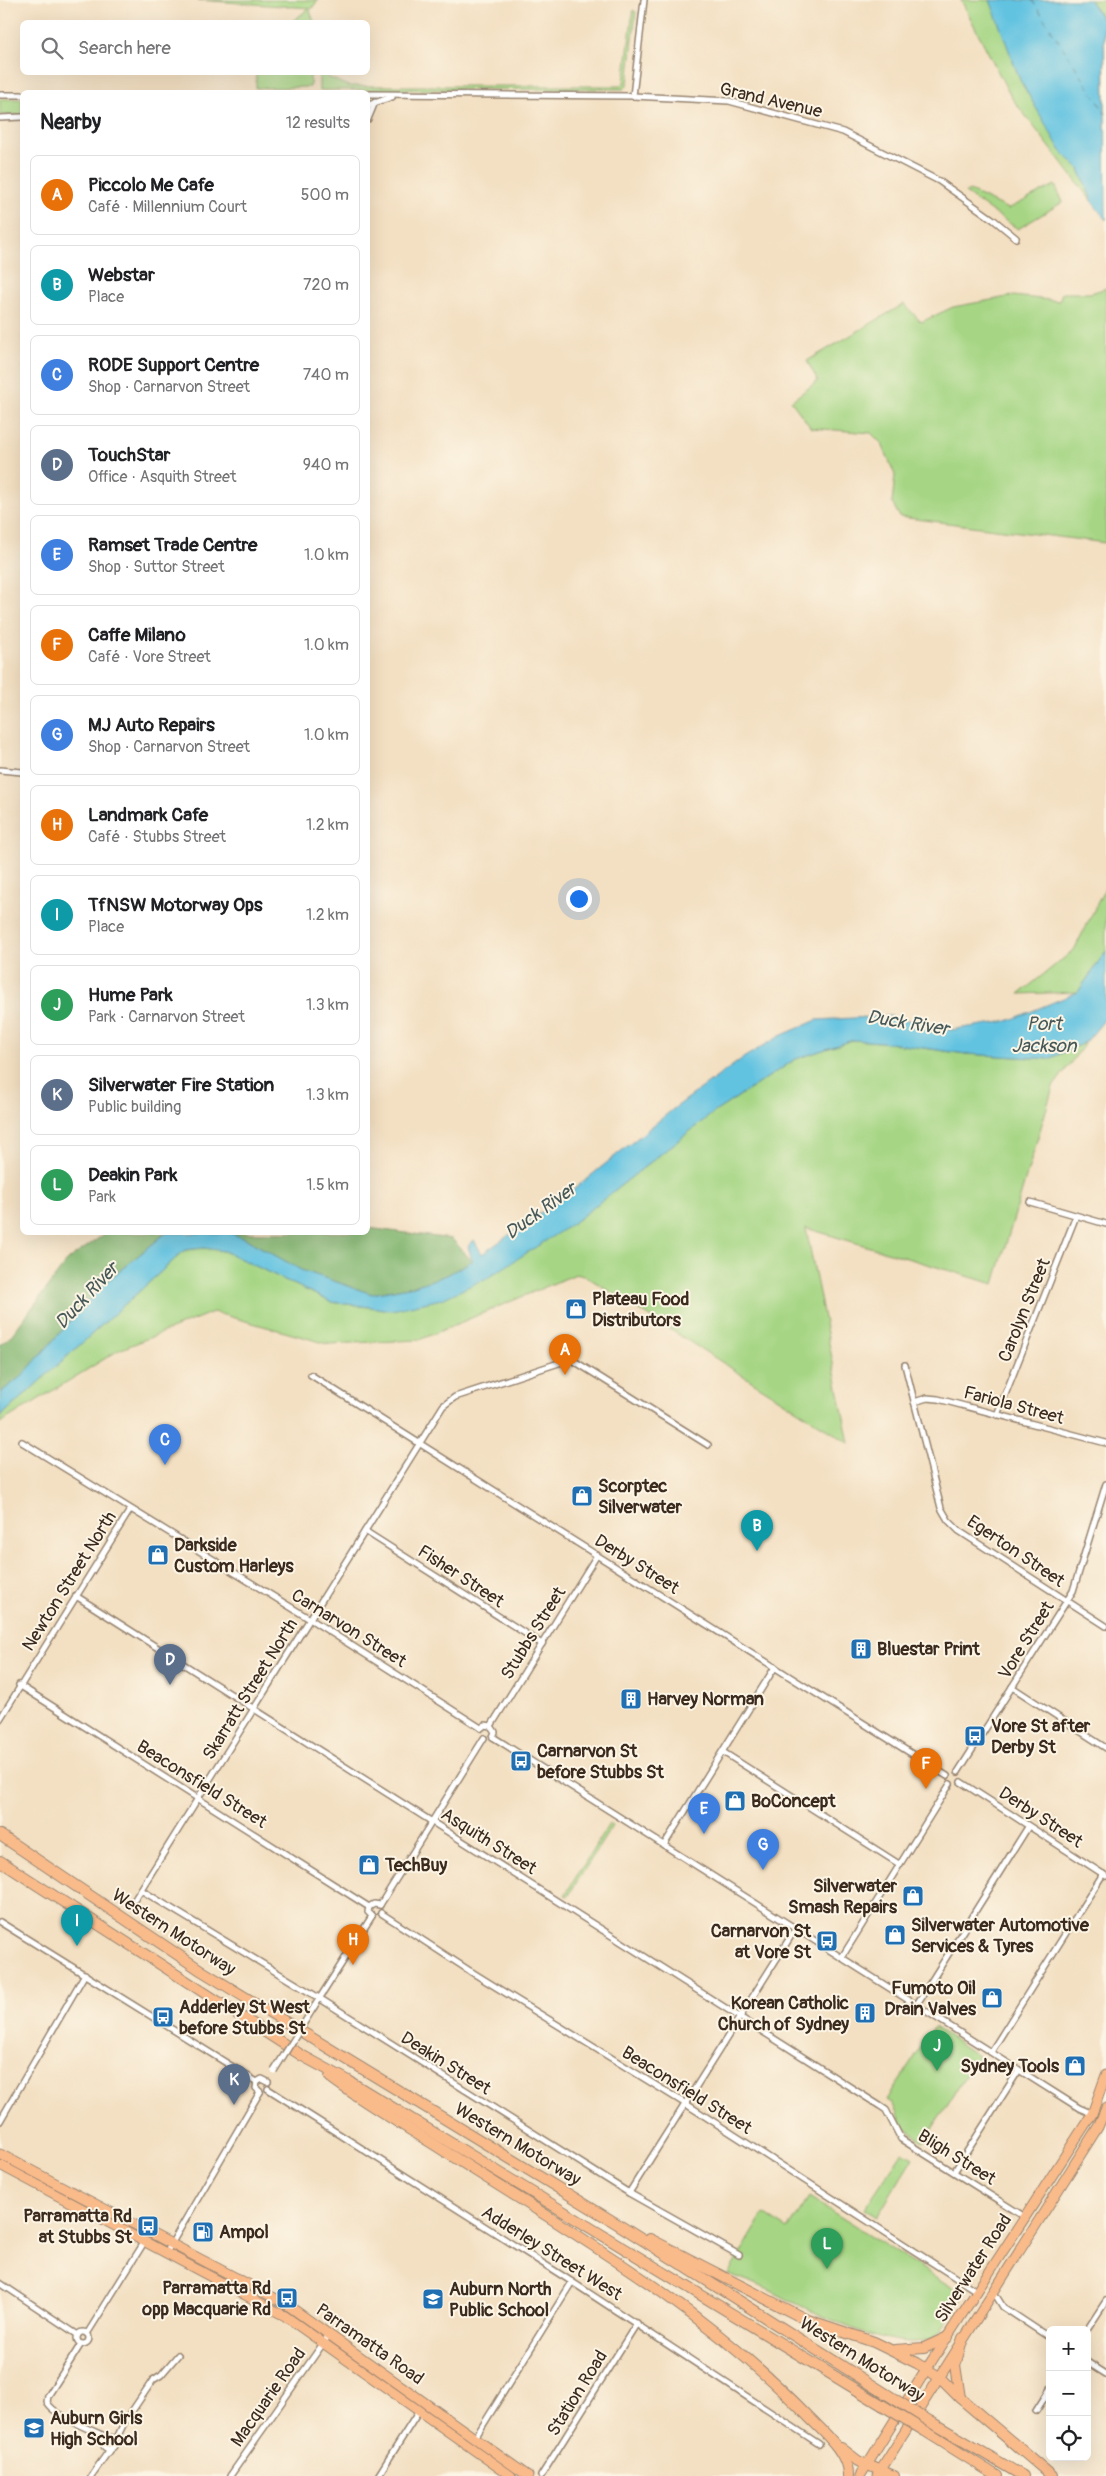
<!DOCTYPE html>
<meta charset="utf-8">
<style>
body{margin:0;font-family:Pangolin,sans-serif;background:#f2f2f2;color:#202124}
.controls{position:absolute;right:15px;bottom:15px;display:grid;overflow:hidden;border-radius:8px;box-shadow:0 5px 20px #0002}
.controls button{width:45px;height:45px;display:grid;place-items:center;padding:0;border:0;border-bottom:1px solid #e0e0e0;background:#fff;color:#202124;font:25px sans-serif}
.you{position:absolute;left:578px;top:898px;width:18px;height:18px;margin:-12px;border:4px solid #fff;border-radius:50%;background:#1a73e8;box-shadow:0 0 0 8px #1a73e833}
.badge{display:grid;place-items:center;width:32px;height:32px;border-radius:50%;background:#1f6fb2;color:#fff;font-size:16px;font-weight:700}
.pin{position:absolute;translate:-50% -41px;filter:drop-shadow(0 1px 2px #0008)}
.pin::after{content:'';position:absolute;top:26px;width:18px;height:15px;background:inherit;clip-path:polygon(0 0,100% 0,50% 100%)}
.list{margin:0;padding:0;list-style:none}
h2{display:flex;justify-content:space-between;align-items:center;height:65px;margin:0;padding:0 20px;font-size:21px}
h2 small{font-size:16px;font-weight:400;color:#757577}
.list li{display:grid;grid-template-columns:32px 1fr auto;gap:15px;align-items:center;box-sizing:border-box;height:80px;margin:0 10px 10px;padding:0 10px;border:1px solid #e0e0e0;border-radius:8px}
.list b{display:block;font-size:19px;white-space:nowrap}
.list p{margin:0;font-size:16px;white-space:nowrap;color:#757577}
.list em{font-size:16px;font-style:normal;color:#757577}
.icon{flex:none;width:28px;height:28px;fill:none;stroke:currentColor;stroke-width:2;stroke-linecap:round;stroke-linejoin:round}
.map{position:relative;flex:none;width:1106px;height:2476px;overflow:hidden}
.search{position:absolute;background:#fff;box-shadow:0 5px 20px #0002;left:20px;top:20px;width:350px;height:55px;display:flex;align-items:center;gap:12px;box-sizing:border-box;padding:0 18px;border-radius:8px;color:#757577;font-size:19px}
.panel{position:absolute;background:#fff;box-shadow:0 5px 20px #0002;left:20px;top:90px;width:350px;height:1145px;border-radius:8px}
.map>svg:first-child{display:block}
.green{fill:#a6d684;stroke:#708051}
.forest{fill:#84b772;stroke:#607048}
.water{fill:#62c3e1;stroke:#4e7680}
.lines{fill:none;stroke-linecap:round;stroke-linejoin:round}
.ferry{stroke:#475858;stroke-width:1;stroke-dasharray:6 5;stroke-linecap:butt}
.minor-casing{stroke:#978470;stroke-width:8}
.trunk-casing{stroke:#978470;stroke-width:11}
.motorway-casing{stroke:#978470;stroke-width:12}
.minor{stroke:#fff;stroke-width:5}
.trunk{stroke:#fabb8b;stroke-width:9}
.motorway{stroke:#fabb8b;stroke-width:10}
.minor-bridge-casing{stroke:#978470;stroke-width:8;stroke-linecap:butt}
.motorway-bridge-casing{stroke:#978470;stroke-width:12;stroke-linecap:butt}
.minor-bridge{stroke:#fff;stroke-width:5}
.motorway-bridge{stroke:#fabb8b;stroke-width:10}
.labels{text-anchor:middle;stroke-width:4;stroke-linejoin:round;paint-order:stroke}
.street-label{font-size:18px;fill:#3b2a1e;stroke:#fcf5e5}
.poi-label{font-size:18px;font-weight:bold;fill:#3b2a1e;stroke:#fcf5e5;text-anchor:start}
.water-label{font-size:19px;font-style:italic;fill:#475858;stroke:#fcf5e5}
</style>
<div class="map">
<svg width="1106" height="2476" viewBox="0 0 1106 2476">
<rect width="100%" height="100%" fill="#fcf5e5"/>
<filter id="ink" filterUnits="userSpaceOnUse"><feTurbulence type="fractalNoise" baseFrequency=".02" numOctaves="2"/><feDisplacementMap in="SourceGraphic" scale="10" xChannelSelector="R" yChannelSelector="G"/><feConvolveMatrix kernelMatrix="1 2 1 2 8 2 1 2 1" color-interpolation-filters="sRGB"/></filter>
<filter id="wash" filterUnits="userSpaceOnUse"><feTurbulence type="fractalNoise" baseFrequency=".0096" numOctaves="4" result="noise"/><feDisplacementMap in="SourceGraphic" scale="20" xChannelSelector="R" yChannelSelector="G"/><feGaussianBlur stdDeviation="1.12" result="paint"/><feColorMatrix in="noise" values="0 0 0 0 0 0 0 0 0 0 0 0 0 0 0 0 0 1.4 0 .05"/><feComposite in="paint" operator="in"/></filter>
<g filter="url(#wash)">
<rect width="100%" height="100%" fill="#f3dfc1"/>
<g class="green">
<polygon points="198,0 318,0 310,11 314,22 291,22 310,8"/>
<polygon points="961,0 991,0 1020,80 1061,150 1079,169 1093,203 1011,97"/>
<polygon points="1090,0 1106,0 1106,25 1104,22"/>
<polygon points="633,10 636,12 628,83 624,89 319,90 319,73 348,86 621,86 624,83"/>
<polygon points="256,73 310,73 310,87 256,88"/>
<rect x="0" y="99" width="22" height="16"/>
<polygon points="1055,185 1063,202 1018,229 965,193 970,191 1008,209"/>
<polygon points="1106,288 1106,543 900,517 892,503 895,475 882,444 871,433 811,428 791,401 818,381 807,361 904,304 921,322 953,307 1013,296 1059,301 1062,293 1091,293"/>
<polygon points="1106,886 1106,951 1078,992 1019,994 1074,950"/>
<polygon points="853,1040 881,1042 966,1054 1049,1059 1086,1042 1053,1087 994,1284 806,1228 849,1443 605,1288 587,1277 576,1274 419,1340 328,1344 213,1312 119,1350 0,1423 0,1417 185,1250 204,1248 224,1251 331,1302 392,1310 572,1224 713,1113 796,1059"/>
<polygon points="609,1824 612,1826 568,1896 565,1895"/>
<polygon points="934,2027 978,2056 924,2142 905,2128 892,2103 887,2100"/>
<polygon points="902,2152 913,2158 877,2217 864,2209"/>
<path d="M809 2197 964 2295C956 2306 942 2332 932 2338 897 2356 805 2308 771 2291 757 2284 743 2280 728 2274L764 2214 788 2229Z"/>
</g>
<g class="forest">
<polygon points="368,1228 452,1239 472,1261 447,1275 414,1286 372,1294 301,1270 246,1239 230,1233 368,1232"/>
<polygon points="106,1233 166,1233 101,1286 23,1375 0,1393 0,1345 10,1337 68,1260"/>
</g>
<g class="water">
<polygon points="990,0 1090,0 1104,22 1106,220 1093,203 1079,169 1061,151 1020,80"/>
<polygon points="1106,951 1106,1018 1086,1042 1049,1059 966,1054 881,1042 853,1040 796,1059 713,1113 572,1224 489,1277 442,1299 392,1310 331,1302 224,1251 204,1248 185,1250 0,1417 0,1393 23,1375 101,1286 166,1233 230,1233 246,1239 301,1270 372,1294 414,1286 447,1275 472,1261 468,1246 474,1240 482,1254 573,1190 672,1110 743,1058 780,1036 817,1020 890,1016 950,1030 1008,1021 1078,992"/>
</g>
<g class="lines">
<polyline class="ferry" points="1032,0 1106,114"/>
</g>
</g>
<g filter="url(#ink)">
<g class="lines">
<g class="minor-casing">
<g id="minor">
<polyline points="368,94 633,96 729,101 843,132 939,181 994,220 1016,238"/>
<polyline points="0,95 22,95"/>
<polyline points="633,96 644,0"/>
<polyline points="368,105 392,97"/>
<polyline points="0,118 22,117"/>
<polyline points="368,119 375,102"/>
<polyline points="0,770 22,772"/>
<polyline points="1030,1202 1106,1224"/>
<polyline points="905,1365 941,1508 948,1520 959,1531 1106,1626"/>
<polyline points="311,1375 947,1776"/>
<polyline points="914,1402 927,1398 938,1399 1106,1443"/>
<polyline points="997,1415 1076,1216"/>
<polyline points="22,1442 310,1619 481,1728"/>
<polyline points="365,1531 542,1644"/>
<polyline points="76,1596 880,2106 886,2110 901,2139 1025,2217"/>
<polyline points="19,1685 369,1907"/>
<polyline points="1012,1687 1106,1748"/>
<polyline points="0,1719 130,1510"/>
<polyline points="491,1726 597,1555"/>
<polyline points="481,1728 485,1725 491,1726 495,1732 493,1737"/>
<polyline points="493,1737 1079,2108 1093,2114"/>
<polyline points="723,1752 899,1864"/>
<polyline points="958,1772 1073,1591 1106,1484"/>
<polyline points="961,1782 1106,1876"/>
<polyline points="664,1845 775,1667"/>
<polyline points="141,1890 319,1998 629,2193 739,2255"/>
<polyline points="135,1899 443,1406 455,1397 571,1359 708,1445"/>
<polyline points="380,1905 484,1738"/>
<polyline points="381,1913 470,1971 686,2104 978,2292"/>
<polyline points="372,1916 368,1912 369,1907 374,1904 380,1905"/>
<polyline points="0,1922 257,2082"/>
<polyline points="842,1957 950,1784"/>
<polyline points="917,2004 1028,1827"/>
<polyline points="314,2007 372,1916"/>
<polyline points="991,2052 1103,1874"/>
<polyline points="268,2089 566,2278 819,2444"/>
<polyline points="260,2092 256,2088 257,2082 262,2079 268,2082"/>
<polyline points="0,2121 85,1974"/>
<polyline points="954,2172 1019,2070"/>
<polyline points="629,2193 796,1928"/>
<polyline points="166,2253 260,2092"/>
<polyline points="0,2283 78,2335"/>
<polyline points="993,2291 1003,2307 1050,2338"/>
<polyline points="1087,2330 1106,2301"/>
<circle cx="83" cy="2338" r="6"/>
<polyline points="87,2334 145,2241"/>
<path d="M81 2344 48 2396 47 2402C52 2415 93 2431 107 2437"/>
<polyline points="1087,2362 1106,2374"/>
<polyline points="1036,2411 1050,2389"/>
<polyline points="91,2431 103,2443"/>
<circle cx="109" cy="2443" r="6"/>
<polyline points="475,2438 572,2282"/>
<polyline points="115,2442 124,2423 153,2380 161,2375 178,2355"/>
<polyline points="91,2476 111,2448"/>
<polyline points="230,2476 329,2335"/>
<polyline points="378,2476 419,2411"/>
<polyline points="541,2476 637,2323"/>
</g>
</g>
<g class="trunk-casing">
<g id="trunk">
<polyline points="0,2154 286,2304 528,2476"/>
<polyline points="0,2165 285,2316 511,2476"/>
<polyline points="860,2476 931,2362 1092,2114 1106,2075"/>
<polyline points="877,2476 1098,2127 1106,2108"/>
</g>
</g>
<g class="motorway-casing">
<g id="motorway">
<polyline points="0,1835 202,1971 619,2225 888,2395"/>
<polyline points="0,1861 301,2055 347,2080 882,2405"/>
<path d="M330 2077C363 2102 400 2123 435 2145 567 2230 696 2301 807 2415 822 2431 849 2452 848 2476"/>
<polyline points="650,2239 805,2319 874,2342 917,2363 939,2377 960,2398 1052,2476"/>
<polyline points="895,2350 924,2348 948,2337"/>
<polyline points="960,2398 955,2365 963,2338"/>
<polyline points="931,2422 1023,2476"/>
<polyline points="925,2431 997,2476"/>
<polyline points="841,2448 858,2461 894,2476"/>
</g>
</g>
<use href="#minor" class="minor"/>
<use href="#trunk" class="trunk"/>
<use href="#motorway" class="motorway"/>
<g class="minor-bridge-casing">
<polyline id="minor-bridge" points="274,2071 314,2007"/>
</g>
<g class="motorway-bridge-casing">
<g id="motorway-bridge">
<polyline points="888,2395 931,2422"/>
<polyline points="882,2405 925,2431"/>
</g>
</g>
<use href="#minor-bridge" class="minor-bridge"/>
<use href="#motorway-bridge" class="motorway-bridge"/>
</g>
</g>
<defs>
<g id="shop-square" transform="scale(1.125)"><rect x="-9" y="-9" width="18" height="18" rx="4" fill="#1f6fb2" stroke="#fcf5e5"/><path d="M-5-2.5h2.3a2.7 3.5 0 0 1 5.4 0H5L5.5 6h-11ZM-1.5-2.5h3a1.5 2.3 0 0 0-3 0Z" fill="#fff"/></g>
<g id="building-square" transform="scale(1.125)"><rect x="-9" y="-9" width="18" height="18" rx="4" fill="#1f6fb2" stroke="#fcf5e5"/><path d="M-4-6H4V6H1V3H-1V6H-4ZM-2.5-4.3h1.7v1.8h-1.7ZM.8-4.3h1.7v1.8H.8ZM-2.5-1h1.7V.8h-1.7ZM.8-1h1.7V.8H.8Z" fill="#fff"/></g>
<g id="bus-square" transform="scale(1.125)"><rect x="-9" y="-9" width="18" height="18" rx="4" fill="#1f6fb2" stroke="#fcf5e5"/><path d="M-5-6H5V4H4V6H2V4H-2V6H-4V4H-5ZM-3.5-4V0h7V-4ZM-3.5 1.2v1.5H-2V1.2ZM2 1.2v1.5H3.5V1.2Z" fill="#fff"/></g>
<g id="fuel-square" transform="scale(1.125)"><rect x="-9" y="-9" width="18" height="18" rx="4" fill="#1f6fb2" stroke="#fcf5e5"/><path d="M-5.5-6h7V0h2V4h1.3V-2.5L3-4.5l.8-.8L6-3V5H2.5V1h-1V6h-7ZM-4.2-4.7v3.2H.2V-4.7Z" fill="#fff"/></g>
<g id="school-square" transform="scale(1.125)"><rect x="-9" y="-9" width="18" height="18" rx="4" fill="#1f6fb2" stroke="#fcf5e5"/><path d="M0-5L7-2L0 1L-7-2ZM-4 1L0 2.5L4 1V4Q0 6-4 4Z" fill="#fff"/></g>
</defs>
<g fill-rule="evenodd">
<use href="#shop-square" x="576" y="1309"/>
<use href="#shop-square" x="582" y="1496"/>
<use href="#shop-square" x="158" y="1555"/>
<use href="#building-square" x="861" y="1649"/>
<use href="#building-square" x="631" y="1699"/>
<use href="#bus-square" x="975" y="1736"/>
<use href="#bus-square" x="521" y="1761"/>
<use href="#shop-square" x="735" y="1801"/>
<use href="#shop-square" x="369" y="1865"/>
<use href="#shop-square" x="913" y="1896"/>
<use href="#shop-square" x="895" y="1935"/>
<use href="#bus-square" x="827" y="1941"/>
<use href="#shop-square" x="992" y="1998"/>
<use href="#building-square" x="865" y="2013"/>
<use href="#bus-square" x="163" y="2017"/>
<use href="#shop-square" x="1075" y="2066"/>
<use href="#bus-square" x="148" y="2226"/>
<use href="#fuel-square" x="203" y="2232"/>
<use href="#bus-square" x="287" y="2298"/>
<use href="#school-square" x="433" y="2299"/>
<use href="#school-square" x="34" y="2428"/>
</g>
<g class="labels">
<g class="street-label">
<text transform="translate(771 100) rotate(13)" y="6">Grand Avenue</text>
<text transform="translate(1024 1310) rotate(-68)" y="6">Carolyn Street</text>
<text transform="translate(1014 1405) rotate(15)" y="6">Fariola Street</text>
<text transform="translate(1016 1551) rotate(34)" y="6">Egerton Street</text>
<text transform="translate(637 1564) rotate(32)" y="6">Derby Street</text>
<text transform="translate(461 1576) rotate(33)" y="6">Fisher Street</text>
<text transform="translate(69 1581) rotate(-58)" y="6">Newton Street North</text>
<text transform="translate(349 1628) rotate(32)" y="6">Carnarvon Street</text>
<text transform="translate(533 1633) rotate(-58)" y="6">Stubbs Street</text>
<text transform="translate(1026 1640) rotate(-58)" y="6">Vore Street</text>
<text transform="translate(250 1689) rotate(-58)" y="6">Skarratt Street North</text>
<text transform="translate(202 1784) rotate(32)" y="6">Beaconsfield Street</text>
<text transform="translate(1041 1817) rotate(33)" y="6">Derby Street</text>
<text transform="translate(489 1841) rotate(32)" y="6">Asquith Street</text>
<text transform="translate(174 1932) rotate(33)" y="6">Western Motorway</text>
<text transform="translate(446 2063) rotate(32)" y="6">Deakin Street</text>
<text transform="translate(687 2090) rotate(32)" y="6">Beaconsfield Street</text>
<text transform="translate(518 2144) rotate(31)" y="6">Western Motorway</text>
<text transform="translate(957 2157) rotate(32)" y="6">Bligh Street</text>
<text transform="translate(552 2253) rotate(32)" y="6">Adderley Street West</text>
<text transform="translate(973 2268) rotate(-57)" y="6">Silverwater Road</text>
<text transform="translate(370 2344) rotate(35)" y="6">Parramatta Road</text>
<text transform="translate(862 2359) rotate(32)" y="6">Western Motorway</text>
<text transform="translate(577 2393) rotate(-58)" y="6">Station Road</text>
<text transform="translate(268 2397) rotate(-55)" y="6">Macquarie Road</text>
</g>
<g class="poi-label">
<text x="592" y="1305">Plateau Food<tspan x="592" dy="21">Distributors</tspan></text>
<text x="598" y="1492">Scorptec<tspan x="598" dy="21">Silverwater</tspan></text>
<text x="174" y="1551">Darkside<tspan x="174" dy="21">Custom Harleys</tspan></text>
<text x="877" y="1655">Bluestar Print</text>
<text x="647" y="1705">Harvey Norman</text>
<text x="991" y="1732">Vore St after<tspan x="991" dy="21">Derby St</tspan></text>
<text x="537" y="1757">Carnarvon St<tspan x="537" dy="21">before Stubbs St</tspan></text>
<text x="751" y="1807">BoConcept</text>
<text x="385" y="1871">TechBuy</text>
<text x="897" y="1892" text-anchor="end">Silverwater<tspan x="897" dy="21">Smash Repairs</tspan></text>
<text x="911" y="1931">Silverwater Automotive<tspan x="911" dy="21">Services &amp; Tyres</tspan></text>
<text x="811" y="1937" text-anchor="end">Carnarvon St<tspan x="811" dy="21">at Vore St</tspan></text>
<text x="976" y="1994" text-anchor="end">Fumoto Oil<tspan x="976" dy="21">Drain Valves</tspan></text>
<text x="849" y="2009" text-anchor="end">Korean Catholic<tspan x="849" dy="21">Church of Sydney</tspan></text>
<text x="179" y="2013">Adderley St West<tspan x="179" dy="21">before Stubbs St</tspan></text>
<text x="1059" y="2072" text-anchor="end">Sydney Tools</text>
<text x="132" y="2222" text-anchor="end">Parramatta Rd<tspan x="132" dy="21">at Stubbs St</tspan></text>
<text x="219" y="2238">Ampol</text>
<text x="271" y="2294" text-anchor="end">Parramatta Rd<tspan x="271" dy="21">opp Macquarie Rd</tspan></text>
<text x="449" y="2295">Auburn North<tspan x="449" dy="21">Public School</tspan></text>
<text x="50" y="2424">Auburn Girls<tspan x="50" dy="21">High School</tspan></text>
</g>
<g class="water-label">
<text transform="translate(908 1022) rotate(9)" y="7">Duck River</text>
<text x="1044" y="1030">Port<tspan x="1044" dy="22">Jackson</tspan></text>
<text transform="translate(540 1210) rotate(-36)" y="7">Duck River</text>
<text transform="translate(86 1295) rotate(-47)" y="7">Duck River</text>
</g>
</g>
</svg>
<div class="controls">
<button>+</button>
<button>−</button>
<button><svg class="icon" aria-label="locate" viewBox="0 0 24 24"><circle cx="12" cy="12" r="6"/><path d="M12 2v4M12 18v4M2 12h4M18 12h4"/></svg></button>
</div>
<div class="you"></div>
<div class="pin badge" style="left:565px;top:1375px;background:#e8710a">A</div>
<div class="pin badge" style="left:757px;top:1551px;background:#0f9aa8">B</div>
<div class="pin badge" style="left:165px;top:1465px;background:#3f7fe0">C</div>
<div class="pin badge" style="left:170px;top:1685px;background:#5c6f8a">D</div>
<div class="pin badge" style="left:704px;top:1834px;background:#3f7fe0">E</div>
<div class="pin badge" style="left:926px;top:1789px;background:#e8710a">F</div>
<div class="pin badge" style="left:763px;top:1870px;background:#3f7fe0">G</div>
<div class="pin badge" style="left:353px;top:1965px;background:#e8710a">H</div>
<div class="pin badge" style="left:77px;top:1946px;background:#0f9aa8">I</div>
<div class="pin badge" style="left:937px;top:2071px;background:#2e9e5b">J</div>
<div class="pin badge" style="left:234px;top:2105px;background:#5c6f8a">K</div>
<div class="pin badge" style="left:827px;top:2269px;background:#2e9e5b">L</div>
<div class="search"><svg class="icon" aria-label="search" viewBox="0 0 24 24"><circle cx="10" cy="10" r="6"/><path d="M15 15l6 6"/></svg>Search here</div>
<section class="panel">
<h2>Nearby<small>12 results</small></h2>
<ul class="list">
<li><span class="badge" style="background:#e8710a">A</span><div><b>Piccolo Me Cafe</b><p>Café · Millennium Court</p></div><em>500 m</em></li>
<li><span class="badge" style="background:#0f9aa8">B</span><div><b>Webstar</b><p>Place</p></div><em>720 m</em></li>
<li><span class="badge" style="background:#3f7fe0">C</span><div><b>RODE Support Centre</b><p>Shop · Carnarvon Street</p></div><em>740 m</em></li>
<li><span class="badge" style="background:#5c6f8a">D</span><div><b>TouchStar</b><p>Office · Asquith Street</p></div><em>940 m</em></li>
<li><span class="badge" style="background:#3f7fe0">E</span><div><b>Ramset Trade Centre</b><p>Shop · Suttor Street</p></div><em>1.0 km</em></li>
<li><span class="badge" style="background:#e8710a">F</span><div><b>Caffe Milano</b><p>Café · Vore Street</p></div><em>1.0 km</em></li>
<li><span class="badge" style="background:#3f7fe0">G</span><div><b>MJ Auto Repairs</b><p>Shop · Carnarvon Street</p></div><em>1.0 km</em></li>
<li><span class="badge" style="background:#e8710a">H</span><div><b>Landmark Cafe</b><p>Café · Stubbs Street</p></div><em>1.2 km</em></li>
<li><span class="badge" style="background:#0f9aa8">I</span><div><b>TfNSW Motorway Ops</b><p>Place</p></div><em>1.2 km</em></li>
<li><span class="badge" style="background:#2e9e5b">J</span><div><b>Hume Park</b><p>Park · Carnarvon Street</p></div><em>1.3 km</em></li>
<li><span class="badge" style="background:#5c6f8a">K</span><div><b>Silverwater Fire Station</b><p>Public building</p></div><em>1.3 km</em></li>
<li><span class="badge" style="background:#2e9e5b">L</span><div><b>Deakin Park</b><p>Park</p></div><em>1.5 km</em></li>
</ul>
</section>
</div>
